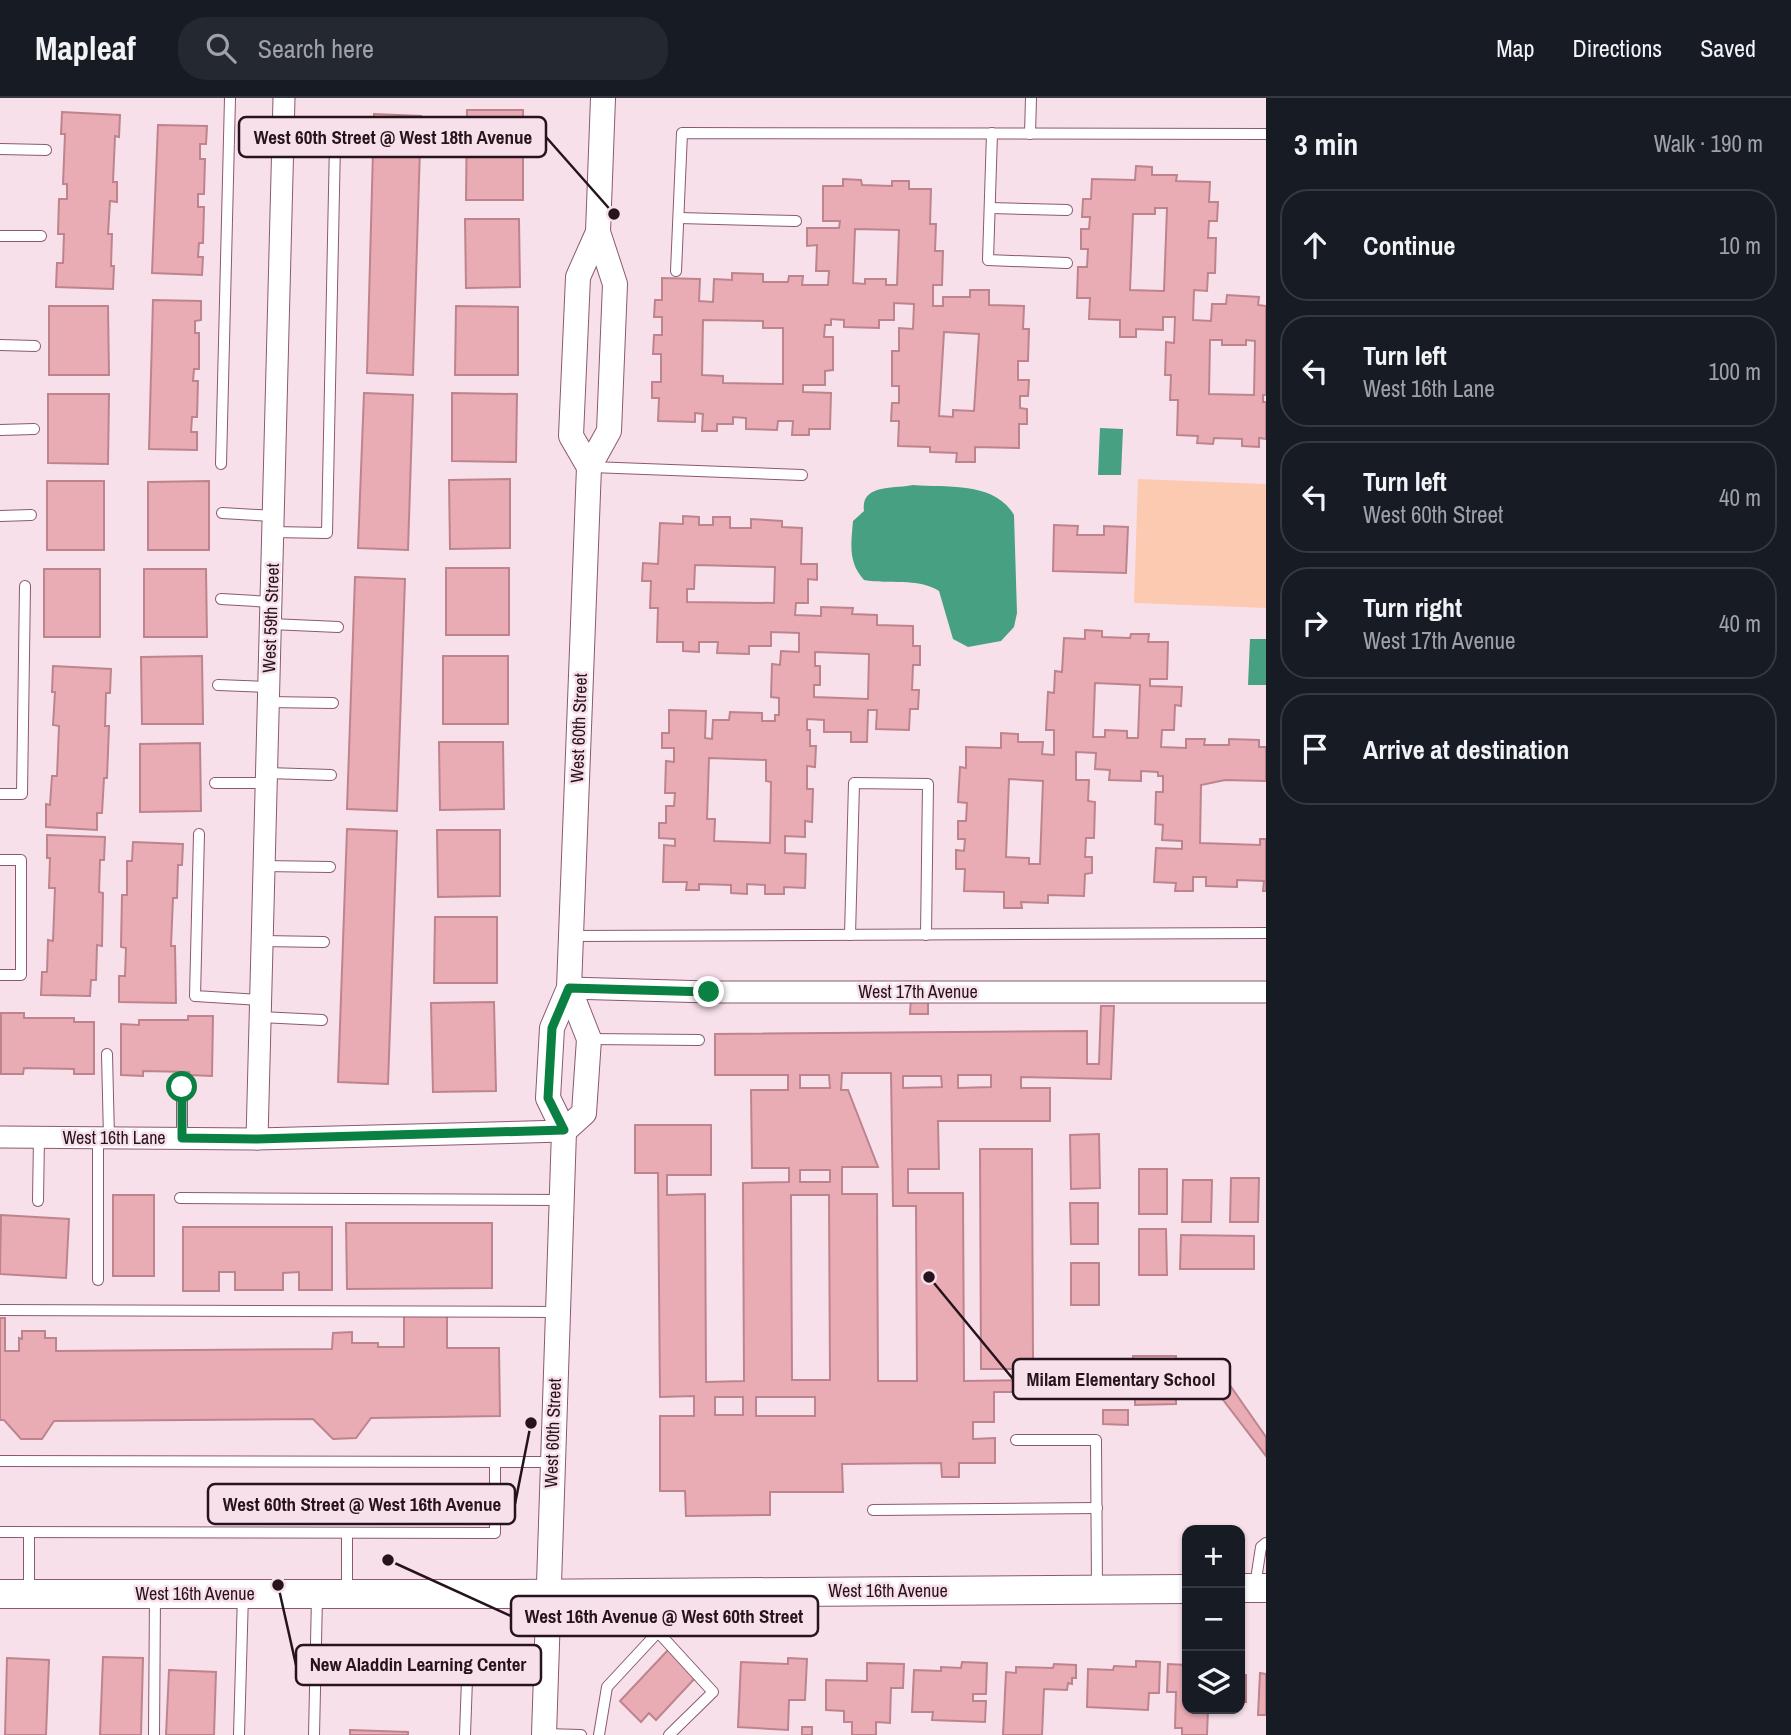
<!DOCTYPE html>
<meta charset="utf-8">
<style>
body{margin:0;font-family:"Archivo Narrow",sans-serif;background:#242831;color:#f1f3f6}
.controls{position:absolute;right:21px;bottom:21px;display:grid;overflow:hidden;border-radius:14px;box-shadow:0 2px 5px #0004}
.controls button{width:63px;height:63px;display:grid;place-items:center;padding:0;border:0;border-bottom:2px solid #363941;background:#171b24;color:#f1f3f6;font:35px sans-serif}
.stop{position:absolute;width:21px;height:21px;margin:-16px;border:5px solid #0b8043;border-radius:50%;background:#fff}
.stop.end{background:#0b8043;border-color:#fff;box-shadow:0 2px 7px #0008}
.list{margin:0;padding:0;list-style:none}
h2{display:flex;justify-content:space-between;align-items:center;height:91px;margin:0;padding:0 28px;font-size:30px}
h2 small{font-size:23px;font-weight:400;color:#9ea1a6}
.list li{display:grid;grid-template-columns:46px 1fr auto;gap:21px;align-items:center;box-sizing:border-box;height:112px;margin:0 14px 14px;padding:0 14px;border:2px solid #363941;border-radius:28px}
.list b{display:block;font-size:26px;white-space:nowrap}
.list p{margin:0;font-size:23px;white-space:nowrap;color:#9ea1a6}
.list em{font-size:23px;font-style:normal;color:#9ea1a6}
.icon{flex:none;width:38px;height:38px;fill:none;stroke:currentColor;stroke-width:2;stroke-linecap:round;stroke-linejoin:round}
.map{position:relative;flex:none;width:1266px;height:1637px;overflow:hidden}
header{display:flex;align-items:center;gap:42px;box-sizing:border-box;height:98px;padding:0 35px;background:#171b24;border-bottom:2px solid #363941}
header strong{font-size:33px}
nav{display:flex;gap:38px;margin-inline-start:auto;font-size:24px}
.search{width:490px;height:63px;background:#242831;display:flex;align-items:center;gap:18px;box-sizing:border-box;padding:0 24px;border-radius:28px;color:#9ea1a6;font-size:26px}
main{display:flex}
aside{flex:1;background:#171b24}
.map>svg:first-child{display:block}
.green{fill:#fccab0}
.water{fill:#48a083}
.building{fill:#e9acb5;stroke:#be848d;stroke-width:2;fill-rule:evenodd}
.lines{fill:none;stroke-linecap:round;stroke-linejoin:round}
.service-casing{stroke:#8a5971;stroke-width:12}
.minor-casing{stroke:#8a5971;stroke-width:23}
.tertiary-casing{stroke:#8a5971;stroke-width:26}
.secondary-casing{stroke:#8a5971;stroke-width:30}
.service{stroke:#fff;stroke-width:10}
.minor{stroke:#fff;stroke-width:21}
.tertiary{stroke:#fff;stroke-width:24}
.secondary{stroke:#fff;stroke-width:28}
.route{stroke:#0b8043;stroke-width:9}
.labels{text-anchor:middle;stroke-width:5;stroke-linejoin:round;paint-order:stroke}
.street-label{font-size:18px;fill:#27131d;stroke:#f8e0eb}
.leader{fill:none;stroke:#27131d;stroke-width:2.5}
.callout-dot{fill:#27131d;stroke:#f8e0eb;stroke-width:2.5}
.callout{fill:#f8e0eb;stroke:#27131d;stroke-width:2.5}
.callout-label{font-size:19px;text-anchor:middle;font-weight:bold;fill:#27131d}
</style>
<header>
<strong>Mapleaf</strong>
<div class="search"><svg class="icon" aria-label="search" viewBox="0 0 24 24"><circle cx="10" cy="10" r="6"/><path d="M15 15l6 6"/></svg>Search here</div>
<nav><a>Map</a><a>Directions</a><a>Saved</a></nav>
</header>
<main>
<div class="map">
<svg width="1266" height="1637" viewBox="0 0 1266 1637">
<rect width="100%" height="100%" fill="#f8e0eb"/>
<polygon class="green" points="1138,381 1266,386 1266,510 1134,505"/>
<g class="water">
<polygon points="1100,330 1123,331 1121,377 1098,377"/>
<path d="M913 387C948 390 994 383 1014 417L1017 515 1014 529 1001 543 968 549 953 541 939 493C917 479 889 487 864 482 848 464 851 447 853 423L864 413C860 385 897 391 913 387Z"/>
<polygon points="1250,541 1266,541 1266,587 1248,587"/>
</g>
<g class="building">
<polygon points="467,12 523,12 523,102 466,102"/>
<polygon points="62,14 120,17 119,39 115,38 113,84 117,84 117,104 110,103 108,136 112,136 111,168 114,168 113,191 56,189 57,165 63,165 64,136 58,136 59,101 67,101 67,86 63,86 65,36 61,36"/>
<polygon points="374,16 421,18 413,277 367,275"/>
<polygon points="158,27 207,28 206,46 200,46 200,61 205,61 204,96 198,96 198,109 204,109 203,145 199,145 198,159 203,159 202,177 152,175"/>
<path d="M1136 68 1152 69V77H1177L1176 83 1210 84 1209 104H1218L1217 123H1209L1208 140H1216L1215 175H1208L1207 193 1194 192 1193 222 1211 223 1212 206H1226L1227 197 1259 199 1258 207 1266 208V297H1263V304H1266V341L1259 340V349L1242 348V341L1214 340 1213 346 1197 345 1198 338 1177 337 1178 302H1170L1171 277H1165L1166 244 1174 245 1175 219H1163V232L1136 231V239H1120V222L1089 221 1090 200H1077L1078 169H1087L1088 151H1081V131H1089L1090 119H1082L1083 101H1091L1092 81 1135 82ZM1155 110H1167L1164 193 1130 192 1133 116H1155ZM1210 242H1222V247H1246V242L1255 243 1254 297 1209 296Z"/>
<path d="M843 81 861 82 862 87 892 88V83H909V91H931L930 126H936L935 153H943L942 187H933V208H943V199H970V192H989V207L1024 208 1023 231H1029L1028 263H1018V282H1029L1028 298H1020V310L1027 311V326H1019V350L975 349V364H956L957 355 930 354V349L898 348 899 323H891L892 305H899V288H892V253H899V230L913 231 914 206 894 205V222H879V230L844 229V222L831 221V227H825L824 239H833V272L825 273V287H803V294L831 295 830 331H809V337H792L793 323H778L777 332 746 331V320L733 319V326H717V333H702L703 316 695 315V324L658 323 659 300H652V284H661V256H653L654 237H662V219H654L655 202H662V180L700 181 699 203 713 204 714 181 732 182V175L763 176V184H788L789 178H803L802 187H828L829 173H816L817 147 807 148V130H839L840 123H823V88H843ZM855 131 899 132 897 187H886V181H865V186L853 185ZM703 222 763 223V230H783V286L723 285V278L702 277ZM944 234 979 236 974 313 953 312V319L939 318Z"/>
<polygon points="465,121 519,121 520,189 466,190"/>
<polygon points="153,202 201,203 201,222 195,223 195,235 199,235 199,271 194,271 193,283 198,283 197,319 192,319 191,334 197,334 197,352 149,351"/>
<polygon points="49,208 108,208 109,277 49,277"/>
<polygon points="456,208 518,209 518,277 455,277"/>
<polygon points="364,295 413,297 408,452 358,450"/>
<polygon points="452,295 517,296 516,364 452,363"/>
<polygon points="48,296 109,296 108,366 48,365"/>
<polygon points="510,381 510,450 450,451 449,382"/>
<rect x="47" y="383" width="57" height="69"/>
<polygon points="209,383 209,452 148,452 148,384"/>
<path d="M683 418 699 419V427H713V419H730V430H751V421L782 423V429L802 430 801 466H817V482L808 481V505H796L795 517 821 518V509L853 510 852 516 877 517V527L913 528V548H920V567H913L912 592H919L918 611H910L909 632 876 631 877 612H868L867 644H851V634H824V622L807 621V632H810V648H816L815 669 807 668V691H813L812 724 805 723V739L785 738V755L806 756 805 790 784 789V796H765V787L747 786V796L731 795V787L699 786V792H686L687 784H663L664 747 675 748V741L659 740V725H666V708H674L675 695H665L666 663 674 664V650H662V635H669V612L706 613 705 640 712 641 713 622H729L730 614 762 615V623H775V617H779V600L771 599 772 566 780 567 781 553 799 554V535L771 534V548H749V556L717 555 718 544H699V554L683 553V544H657L658 510H650L651 483H642L643 465 658 466 660 425 683 426ZM695 467 775 469 774 505 687 504V491H694ZM815 554 869 556 868 601 814 599V587H820V568H815ZM709 660 766 662V683L771 684 770 745 714 743 715 721H707Z"/>
<polygon points="1054,427 1078,428 1077,437 1104,437 1104,428 1128,429 1126,475 1053,473"/>
<rect x="446" y="470" width="63" height="67"/>
<rect x="44" y="471" width="56" height="68"/>
<polygon points="144,471 206,471 207,539 144,539"/>
<polygon points="355,479 405,481 397,713 347,711"/>
<path d="M1085 532 1102 533V539L1130 540 1131 536H1149L1148 544H1168L1167 581H1150V588L1182 589 1181 608 1175 607 1174 632H1162L1161 649 1186 650V641H1205L1204 647H1229V641L1259 642V649H1266V683L1225 682 1201 687 1200 745 1260 747V741H1266V793H1263L1264 783 1237 782V789L1206 788V779H1193V793H1175L1176 785 1154 784 1156 750 1182 751V743L1162 742 1163 727 1155 726 1156 694H1163V678H1158V674L1141 673V683L1109 682 1110 672 1095 671 1096 655 1076 654V682H1089L1088 703 1095 704 1094 740H1086L1085 759H1092V775L1085 776 1084 798 1048 797V805L1021 804 1022 810H1004V794L964 793 965 771H956V752L964 753 965 741H958V723H966L967 705 958 704 960 669 966 670V649L1001 650V635L1018 636V644H1043L1042 656 1054 657V632H1046L1048 594 1054 595 1055 573 1062 574 1064 540 1085 541ZM1095 585 1140 587 1138 640H1127V633L1105 632V639H1093ZM1009 681 1043 683 1040 766H1029V760L1006 759Z"/>
<polygon points="202,558 203,626 142,626 141,559"/>
<rect x="443" y="558" width="65" height="68"/>
<polygon points="53,568 111,571 110,595 106,595 105,628 109,628 107,680 104,680 102,715 97,715 97,732 46,729 46,706 50,707 52,678 57,678 59,628 53,627 55,594 52,594"/>
<polygon points="439,644 503,644 504,711 440,712"/>
<polygon points="200,645 201,713 140,714 140,646"/>
<polygon points="347,731 397,733 388,986 338,984"/>
<polygon points="437,732 500,732 500,798 438,799"/>
<polygon points="47,737 105,739 104,762 100,762 99,794 103,795 102,848 97,847 96,882 91,882 90,898 41,897 42,874 47,874 48,842 53,843 55,790 49,790 50,760 47,760"/>
<polygon points="133,744 183,746 182,767 178,767 177,800 173,800 171,848 175,848 176,905 119,904 119,878 125,878 126,850 121,849 122,797 127,797 127,763 132,763"/>
<polygon points="435,819 497,819 497,885 434,885"/>
<polygon points="911,899 928,899 928,916 910,916"/>
<polygon points="494,904 496,993 433,994 431,905"/>
<path d="M1101 908H1114L1111 981 1021 979V990H1050V1023H938L939 1071H908V1095H963L964 1283 1034 1282V1271H981L980 1051H1032L1033 1262H1049L1050 1282H1133V1258H1176V1283H1227L1266 1339V1358L1217 1294H1176V1306L1135 1307V1294H994V1324H973V1341L995 1340V1365H959V1379H942L941 1365 842 1366 843 1394H770V1417L686 1418 685 1393H660V1318H694V1298L660 1299 658 1075H635V1027H711V1077H667V1097L705 1096 706 1284 744 1283 743 1085 789 1084V1070H752L751 992H788V977H715V936L1087 933V966H1099ZM842 975H891L893 1108H916L917 1283H878L877 1096H842V1069H878L848 992H841ZM800 977H829L830 990H800ZM958 977H991V989L958 990ZM903 978H941L942 989 903 990ZM800 1072H830V1084H800ZM791 1097H829L830 1282H792ZM715 1299H743V1317H715ZM756 1299H815V1318H756Z"/>
<polygon points="1,915 24,915 24,920 74,920 74,924 94,924 94,976 74,976 74,971 24,970 23,976 1,976"/>
<polygon points="188,918 213,918 212,978 190,977 189,974 143,973 143,978 121,977 121,926 139,927 139,922 188,922"/>
<polygon points="1099,1036 1100,1090 1071,1091 1070,1037"/>
<rect x="1139" y="1071" width="28" height="45"/>
<polygon points="1231,1080 1259,1080 1258,1124 1230,1124"/>
<polygon points="1183,1082 1212,1082 1211,1124 1182,1124"/>
<rect x="113" y="1097" width="41" height="81"/>
<polygon points="1070,1105 1098,1105 1098,1146 1071,1146"/>
<polygon points="1,1117 69,1121 66,1180 0,1176"/>
<polygon points="346,1125 492,1125 492,1190 347,1191"/>
<polygon points="183,1129 332,1129 332,1192 299,1192 299,1174 283,1175 283,1192 235,1192 235,1174 219,1174 219,1193 183,1193"/>
<polygon points="1139,1131 1166,1131 1167,1177 1139,1177"/>
<polygon points="1181,1137 1254,1138 1254,1171 1180,1171"/>
<rect x="1071" y="1165" width="28" height="42"/>
<polygon points="404,1216 447,1216 447,1250 499,1250 500,1318 371,1320 356,1340 333,1341 313,1321 54,1323 42,1341 21,1341 4,1322 0,1322 0,1220 5,1220 5,1253 19,1253 19,1240 22,1241 22,1233 45,1233 45,1240 56,1240 56,1253 332,1251 333,1235 352,1234 352,1245 378,1245 378,1249 404,1249"/>
<polygon points="1103,1312 1128,1312 1128,1327 1103,1326"/>
<polygon points="669,1551 697,1578 656,1622 649,1615 641,1624 620,1603"/>
<polygon points="103,1559 143,1560 141,1637 100,1637"/>
<polygon points="7,1560 49,1562 46,1637 5,1637"/>
<polygon points="788,1560 807,1561 805,1602 789,1602 788,1632 738,1629 741,1564 788,1566"/>
<polygon points="1240,1560 1243,1560 1243,1577 1246,1577 1246,1604 1240,1604"/>
<polygon points="1136,1563 1160,1564 1159,1595 1149,1595 1148,1612 1087,1609 1088,1571 1113,1572 1114,1568 1136,1569"/>
<polygon points="962,1564 987,1565 986,1596 973,1596 973,1603 986,1603 985,1624 932,1622 933,1614 912,1614 914,1572 941,1573 941,1569 961,1570"/>
<polygon points="867,1565 904,1566 903,1590 891,1590 890,1625 876,1624 876,1637 852,1637 852,1624 844,1624 844,1613 826,1612 826,1582 867,1583"/>
<polygon points="1054,1566 1076,1567 1076,1580 1072,1580 1072,1586 1068,1585 1067,1592 1044,1591 1042,1637 1003,1637 1006,1574 1016,1575 1016,1569 1053,1570"/>
<polygon points="1168,1566 1187,1567 1187,1611 1208,1611 1207,1637 1182,1637 1182,1630 1175,1630 1176,1594 1167,1594"/>
<polygon points="169,1572 216,1574 214,1637 166,1637"/>
<polygon points="1260,1575 1266,1576 1266,1617 1258,1617"/>
<rect x="802" y="1629" width="10" height="8"/>
<polygon points="350,1632 408,1634 408,1637 350,1637"/>
</g>
<g class="lines">
<g class="service-casing">
<g id="service">
<polyline points="992,35 988,162 1067,165"/>
<polyline points="1030,36 1031,0"/>
<polyline points="0,51 46,52"/>
<polyline points="990,110 1067,112"/>
<polyline points="679,120 796,123"/>
<polyline points="0,138 41,138"/>
<polyline points="676,173 682,35 1266,36"/>
<polyline points="0,247 35,248"/>
<polyline points="0,332 34,331"/>
<polyline points="221,366 230,0"/>
<polyline points="591,369 802,377"/>
<polyline points="222,415 273,418"/>
<polyline points="0,418 31,417"/>
<polyline points="273,434 327,435 335,44 283,43"/>
<polyline points="221,501 271,504"/>
<polyline points="271,526 338,529"/>
<polyline points="218,587 269,589"/>
<polyline points="268,604 333,605"/>
<polyline points="267,675 331,677"/>
<polyline points="215,685 266,685"/>
<polyline points="0,696 22,696 25,488"/>
<polyline points="199,736 195,898 261,902"/>
<polyline points="0,762 21,762 21,877 0,877"/>
<polyline points="264,768 330,769"/>
<polyline points="850,837 854,685 928,686 926,837"/>
<polyline points="571,838 1266,835"/>
<polyline points="262,843 324,844"/>
<polyline points="260,919 322,922"/>
<polyline points="589,941 699,942"/>
<polyline points="107,956 109,1040"/>
<polyline points="182,989 182,1040"/>
<polyline points="98,1040 98,1182"/>
<polyline points="180,1100 561,1102"/>
<polyline points="38,1103 39,1039"/>
<polyline points="0,1212 557,1214"/>
<polyline points="1016,1342 1096,1342 1097,1491"/>
<polyline points="0,1363 552,1364"/>
<polyline points="873,1412 1097,1410"/>
<polyline points="0,1434 495,1435 495,1364"/>
<polyline points="29,1434 29,1494"/>
<polyline points="1255,1488 1261,1449 1266,1445"/>
<polyline points="347,1495 347,1435"/>
<polyline points="658,1498 658,1534 713,1594 669,1637"/>
<polyline points="315,1578 467,1581 465,1637"/>
<polyline points="544,1636 581,1637"/>
<polyline points="154,1637 155,1496"/>
<polyline points="239,1637 243,1496"/>
<polyline points="314,1637 317,1499"/>
<polyline points="599,1637 607,1589 658,1534"/>
</g>
</g>
<g class="minor-casing">
<g id="minor">
<polyline points="569,890 709,894 1266,894"/>
<polyline points="0,1039 257,1041 564,1033"/>
<polyline points="257,1041 284,0"/>
</g>
</g>
<g class="tertiary-casing">
<g id="tertiary">
<polyline points="589,369 571,338 578,179 598,134"/>
<polyline points="564,1033 584,1015 589,941 569,890"/>
<polyline points="544,1637 564,1033 548,1000 552,930 569,890 589,369 609,333 615,186 598,134 603,0"/>
</g>
</g>
<g class="secondary-casing">
<g id="secondary">
<polyline points="1240,1490 1266,1490"/>
<polyline points="0,1496 510,1496 1187,1491"/>
</g>
</g>
<use href="#service" class="service"/>
<use href="#minor" class="minor"/>
<use href="#tertiary" class="tertiary"/>
<use href="#secondary" class="secondary"/>
</g>
<g class="lines">
<polyline class="route" points="182,989 182,1040 257,1041 564,1032 548,1000 552,930 569,890 709,894"/>
</g>
<g class="labels">
<g class="street-label">
<text transform="translate(271 520) rotate(-88)" y="6">West 59th Street</text>
<text transform="translate(579 630) rotate(-88)" y="6">West 60th Street</text>
<text x="918" y="900">West 17th Avenue</text>
<text x="114" y="1046">West 16th Lane</text>
<text transform="translate(553 1335) rotate(-88)" y="6">West 60th Street</text>
<text x="888" y="1499">West 16th Avenue</text>
<text x="195" y="1502">West 16th Avenue</text>
</g>
</g>
<path class="leader" d="M614 116L546 39M929 1179L1013 1281M531 1325L515 1406M388 1462L511 1518M278 1487L296 1567"/>
<g class="callout-dot">
<circle cx="614" cy="116" r="7"/>
<circle cx="929" cy="1179" r="7"/>
<circle cx="531" cy="1325" r="7"/>
<circle cx="388" cy="1462" r="7"/>
<circle cx="278" cy="1487" r="7"/>
</g>
<g class="callout">
<rect x="239" y="19" width="307" height="40" rx="7"/>
<rect x="1013" y="1261" width="217" height="40" rx="7"/>
<rect x="208" y="1386" width="307" height="40" rx="7"/>
<rect x="511" y="1498" width="307" height="40" rx="7"/>
<rect x="296" y="1547" width="245" height="40" rx="7"/>
</g>
<g class="callout-label">
<text x="393" y="46">West 60th Street @ West 18th Avenue</text>
<text x="1121" y="1288">Milam Elementary School</text>
<text x="362" y="1413">West 60th Street @ West 16th Avenue</text>
<text x="664" y="1525">West 16th Avenue @ West 60th Street</text>
<text x="418" y="1573">New Aladdin Learning Center</text>
</g>
</svg>
<div class="controls">
<button>+</button>
<button>−</button>
<button><svg class="icon" aria-label="layers" viewBox="0 0 24 24"><path d="M12 4l9 5-9 5-9-5zM3 14l9 5 9-5"/></svg></button>
</div>
<div class="stop" style="left:182px;top:989px"></div>
<div class="stop end" style="left:709px;top:894px"></div>
</div>
<aside>
<h2>3 min<small>Walk · 190 m</small></h2>
<ul class="list">
<li><svg class="icon" aria-label="ahead" viewBox="0 0 24 24"><path d="M12 20V5M6 11l6-6 6 6"/></svg><div><b>Continue</b></div><em>10 m</em></li>
<li><svg class="icon" aria-label="left" viewBox="0 0 24 24"><path d="M17 20v-9H6M10 6l-5 5 5 5"/></svg><div><b>Turn left</b><p>West 16th Lane</p></div><em>100 m</em></li>
<li><svg class="icon" aria-label="left" viewBox="0 0 24 24"><path d="M17 20v-9H6M10 6l-5 5 5 5"/></svg><div><b>Turn left</b><p>West 60th Street</p></div><em>40 m</em></li>
<li><svg class="icon" aria-label="right" viewBox="0 0 24 24"><path d="M7 20v-9h11M14 6l5 5-5 5"/></svg><div><b>Turn right</b><p>West 17th Avenue</p></div><em>40 m</em></li>
<li><svg class="icon" aria-label="arrive" viewBox="0 0 24 24"><path d="M6 21V4h12l-3 4 3 4H6"/></svg><div><b>Arrive at destination</b></div></li>
</ul>
</aside>
</main>
